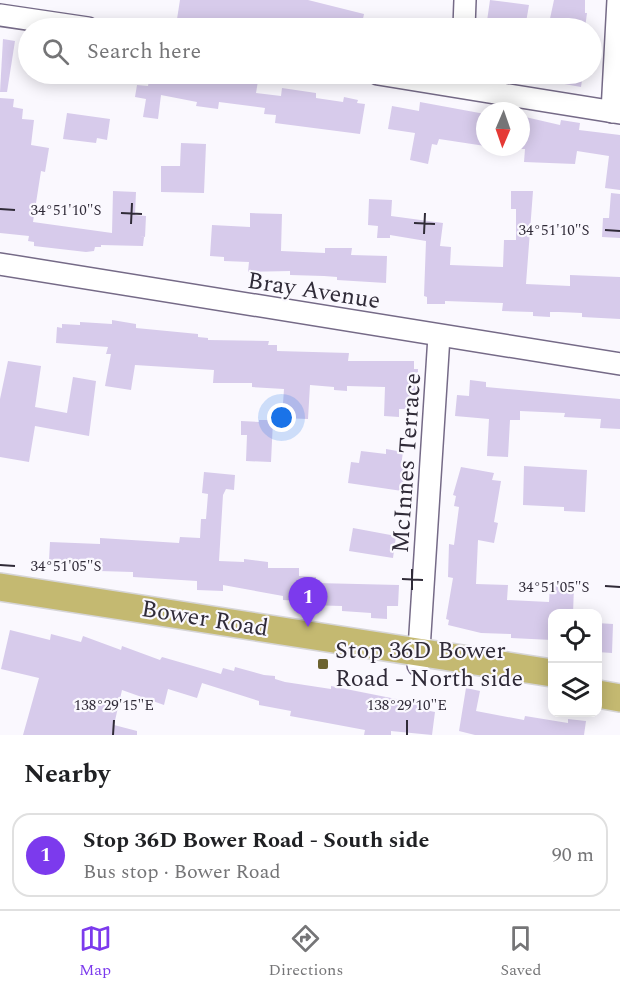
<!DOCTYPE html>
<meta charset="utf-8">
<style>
body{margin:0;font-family:Spectral,serif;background:#f2f2f2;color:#202124}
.controls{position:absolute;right:18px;bottom:18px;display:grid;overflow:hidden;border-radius:12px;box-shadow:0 3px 15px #0003}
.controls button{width:54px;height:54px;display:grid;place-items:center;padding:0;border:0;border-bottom:2px solid #e0e0e0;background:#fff;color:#202124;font:30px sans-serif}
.compass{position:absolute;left:476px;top:102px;width:54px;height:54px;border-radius:50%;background:#fff;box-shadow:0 3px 15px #0003;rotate:182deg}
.you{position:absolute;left:282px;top:418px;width:21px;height:21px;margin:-15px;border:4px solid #fff;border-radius:50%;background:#1a73e8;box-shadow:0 0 0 9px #1a73e833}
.badge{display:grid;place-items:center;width:39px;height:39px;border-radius:50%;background:#7c3aed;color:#fff;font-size:20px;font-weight:700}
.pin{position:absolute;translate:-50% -50px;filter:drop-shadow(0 2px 3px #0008)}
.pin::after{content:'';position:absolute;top:32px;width:21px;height:18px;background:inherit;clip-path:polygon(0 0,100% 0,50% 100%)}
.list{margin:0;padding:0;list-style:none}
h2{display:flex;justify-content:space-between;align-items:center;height:78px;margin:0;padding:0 24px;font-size:26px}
h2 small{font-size:20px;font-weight:400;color:#757577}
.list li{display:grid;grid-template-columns:39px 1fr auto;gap:18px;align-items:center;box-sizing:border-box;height:84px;margin:0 12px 12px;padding:0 12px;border:2px solid #e0e0e0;border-radius:18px}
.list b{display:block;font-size:22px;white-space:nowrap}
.list p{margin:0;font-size:20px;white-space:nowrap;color:#757577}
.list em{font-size:20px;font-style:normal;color:#757577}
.icon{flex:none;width:33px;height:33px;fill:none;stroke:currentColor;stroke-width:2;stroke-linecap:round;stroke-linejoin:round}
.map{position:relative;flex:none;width:620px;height:735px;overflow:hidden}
.search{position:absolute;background:#fff;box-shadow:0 3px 15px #0003;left:18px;right:18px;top:18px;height:66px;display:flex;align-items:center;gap:15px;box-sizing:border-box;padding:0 21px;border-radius:33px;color:#757577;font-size:22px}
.sheet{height:174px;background:#fff}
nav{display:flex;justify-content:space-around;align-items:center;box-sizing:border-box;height:84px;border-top:2px solid #e0e0e0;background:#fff;font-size:16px;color:#757577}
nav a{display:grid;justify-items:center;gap:3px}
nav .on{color:#7c3aed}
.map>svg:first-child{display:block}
.building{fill:#d7cbeb}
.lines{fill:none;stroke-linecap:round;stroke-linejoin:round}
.minor-casing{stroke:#756a87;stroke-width:24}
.major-casing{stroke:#d6d5d7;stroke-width:30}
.minor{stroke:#fff;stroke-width:21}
.major{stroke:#c4b971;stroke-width:27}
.ticks{fill:none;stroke:#302b38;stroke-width:2}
.poi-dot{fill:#6c6330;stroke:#faf8fe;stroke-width:2}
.labels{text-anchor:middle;stroke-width:4.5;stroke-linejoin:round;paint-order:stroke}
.street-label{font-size:24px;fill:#302b38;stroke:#faf8fe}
.poi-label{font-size:24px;fill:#302b38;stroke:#faf8fe;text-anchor:start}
.ticks-label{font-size:15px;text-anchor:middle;fill:#302b38;stroke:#faf8fe;stroke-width:4.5;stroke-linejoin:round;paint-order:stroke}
</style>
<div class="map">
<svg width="620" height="735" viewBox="0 0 620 735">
<rect width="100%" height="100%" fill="#faf8fe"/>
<g class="building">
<polygon points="180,0 308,0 364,14 361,28 257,28 177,19"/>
<polygon points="490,0 529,5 525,28 486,28"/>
<polygon points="554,0 585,0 585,13 587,13 585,28 548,28"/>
<polygon points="3,39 15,41 7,92 0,92"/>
<polygon points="150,74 184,74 201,77 201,74 258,81 256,93 281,96 282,88 316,93 316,98 343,102 344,97 358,100 357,103 365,104 360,134 275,123 276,115 264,114 265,108 219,102 218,109 196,106 197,102 161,95 158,119 143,117 146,99 135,97 137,85 148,86"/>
<polygon points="542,74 583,74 581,87 542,80"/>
<polygon points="0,98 14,99 13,107 23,109 22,119 34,120 31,145 49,148 45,172 41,171 33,222 112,233 113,191 136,192 135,215 146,216 145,237 140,236 144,237 143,246 101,245 101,247 95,247 94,251 86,252 34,246 34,242 28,241 29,236 0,233"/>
<polygon points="420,102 485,114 485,146 439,139 437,145 432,144 428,164 410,160 415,133 388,129 392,106 419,111"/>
<polygon points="67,113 110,119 107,140 97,138 96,143 63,139"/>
<polygon points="521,116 560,125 561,120 580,123 579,130 620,135 620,190 605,188 609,156 577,151 575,164 524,162 525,149 521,149"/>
<polygon points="181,143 206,144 204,193 161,192 161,166 180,166"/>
<polygon points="511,191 533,191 526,284 570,286 570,275 620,277 620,319 582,317 582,313 559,312 550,312 550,317 533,316 533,312 502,311 503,303 445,301 445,304 427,304 427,297 424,296 426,241 390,235 390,238 377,238 378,226 368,225 369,199 392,200 391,216 443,223 440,246 451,247 450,265 503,267 504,240 516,240 516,209 511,209"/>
<polygon points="611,193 620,194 620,238 602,237 603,218 609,218"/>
<polygon points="250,213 282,214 281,251 325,253 325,248 352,248 351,255 387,256 386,283 337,280 337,277 324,276 290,275 290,271 248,272 249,262 224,261 224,257 210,256 212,225 250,227"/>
<polygon points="112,320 136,324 136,328 198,334 198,337 208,338 208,340 269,341 268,345 277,345 277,351 349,353 348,361 414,361 414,369 418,369 417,398 412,398 411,409 399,409 399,417 384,416 385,387 347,386 347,391 334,390 334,387 310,385 308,419 282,418 284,389 252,387 252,383 213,383 214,370 135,365 131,390 105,386 111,354 106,354 108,347 56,343 57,327 62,328 62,324 80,325 80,322 112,324"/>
<polygon points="8,361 41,366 35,407 67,413 73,377 96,381 89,436 35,426 29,462 0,457 0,399"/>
<polygon points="470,380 486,382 486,387 620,399 620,429 600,428 601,419 564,417 565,413 520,411 520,420 510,420 508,457 487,456 489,419 455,416 457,395 469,396"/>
<polygon points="259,420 273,420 271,462 246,461 247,435 241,435 241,421 259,422"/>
<polygon points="386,449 403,452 401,466 405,466 405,473 402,491 348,483 351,462 359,463 361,451 386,454"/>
<polygon points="524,466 587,470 585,512 564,511 564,507 523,505"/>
<polygon points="461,467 494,473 492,480 501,481 494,522 498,523 494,543 478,540 476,584 508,585 507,600 549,602 550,585 574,586 573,614 552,614 552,640 511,638 511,634 481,633 448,625 449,620 446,619 453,578 448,577 449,544 454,545 459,507 454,506 456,496 453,495"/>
<polygon points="204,472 235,475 234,490 226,489 223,495 219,561 244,562 244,559 268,562 268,568 299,568 299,576 316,577 316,583 399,585 398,606 387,606 387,619 371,618 371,613 342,611 342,606 304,605 304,601 283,600 283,596 223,585 223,591 197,590 197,581 133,577 133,572 99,571 99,563 49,561 50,542 100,544 100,538 179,543 180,537 200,538 201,519 206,519 208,494 202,493"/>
<polygon points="353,528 396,536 393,558 349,551"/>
<polygon points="597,623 613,624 612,653 597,652"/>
<polygon points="10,630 50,640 51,634 81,642 83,636 121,650 122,646 160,660 162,657 221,674 223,668 234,671 235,667 264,675 275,676 275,679 285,682 331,689 331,686 426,705 425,710 435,712 432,735 391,731 391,735 364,735 365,730 290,716 291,711 259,705 259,701 202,683 197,698 168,689 164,705 122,690 114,725 137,731 137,735 23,735 39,678 1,669"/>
<polygon points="466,688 480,691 476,711 524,720 525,716 568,723 568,719 586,721 584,735 475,735 459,731"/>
</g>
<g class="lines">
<g class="minor-casing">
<g id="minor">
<polyline points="0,15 88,28"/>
<polyline points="464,28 465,0"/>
<polyline points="378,74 620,113"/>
<polyline points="612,112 618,0"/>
<polyline points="0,264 620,364"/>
<polyline points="418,665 439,336"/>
</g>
</g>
<g class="major-casing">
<g id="major">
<polyline points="0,587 552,673"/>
<polyline points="598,694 620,698"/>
</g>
</g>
<use href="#minor" class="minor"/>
<use href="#major" class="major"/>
</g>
<path class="ticks" d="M0 209 15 210M121 213 142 214M414 223 435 224M131 224 132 203M605 230 620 231M424 234 425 213M0 565 15 566M402 579 423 580M605 586 620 587M412 590V569M113 735 114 720M407 735V720"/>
<rect class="poi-dot" x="317" y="658" width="12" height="12" rx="3"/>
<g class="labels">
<g class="street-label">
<text transform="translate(314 290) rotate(9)" y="8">Bray Avenue</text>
<text transform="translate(406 463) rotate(-86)" y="8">McInnes Terrace</text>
<text transform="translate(205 618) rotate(9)" y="8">Bower Road</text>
</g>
<g class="poi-label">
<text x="335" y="658">Stop 36D Bower<tspan x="335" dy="28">Road - North side</tspan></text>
</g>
</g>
<g class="ticks-label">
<text x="66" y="215">34°51'10"S</text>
<text x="554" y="235">34°51'10"S</text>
<text x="66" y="571">34°51'05"S</text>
<text x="554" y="592">34°51'05"S</text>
<text x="114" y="710">138°29'15"E</text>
<text x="407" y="710">138°29'10"E</text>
</g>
</svg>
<div class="controls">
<button><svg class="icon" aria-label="locate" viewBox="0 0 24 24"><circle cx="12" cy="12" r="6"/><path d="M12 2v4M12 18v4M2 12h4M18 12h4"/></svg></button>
<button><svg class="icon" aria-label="layers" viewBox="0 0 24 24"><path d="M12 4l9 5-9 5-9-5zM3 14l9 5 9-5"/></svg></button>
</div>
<svg class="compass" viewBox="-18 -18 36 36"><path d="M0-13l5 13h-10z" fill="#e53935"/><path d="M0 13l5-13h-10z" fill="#757577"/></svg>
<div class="you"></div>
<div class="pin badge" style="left:308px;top:627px">1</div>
<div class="search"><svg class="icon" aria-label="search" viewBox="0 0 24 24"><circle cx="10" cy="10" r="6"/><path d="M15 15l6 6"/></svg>Search here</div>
</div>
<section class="sheet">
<h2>Nearby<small></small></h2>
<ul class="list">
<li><span class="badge">1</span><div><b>Stop 36D Bower Road - South side</b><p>Bus stop · Bower Road</p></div><em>90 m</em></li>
</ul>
</section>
<nav>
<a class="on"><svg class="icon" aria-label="map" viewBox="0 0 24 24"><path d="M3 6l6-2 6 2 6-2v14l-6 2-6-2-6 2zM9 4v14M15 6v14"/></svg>Map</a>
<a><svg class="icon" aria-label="directions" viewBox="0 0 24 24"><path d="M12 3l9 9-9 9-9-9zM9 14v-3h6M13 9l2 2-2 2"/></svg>Directions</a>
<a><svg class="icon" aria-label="saved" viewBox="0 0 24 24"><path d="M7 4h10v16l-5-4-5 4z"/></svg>Saved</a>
</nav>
